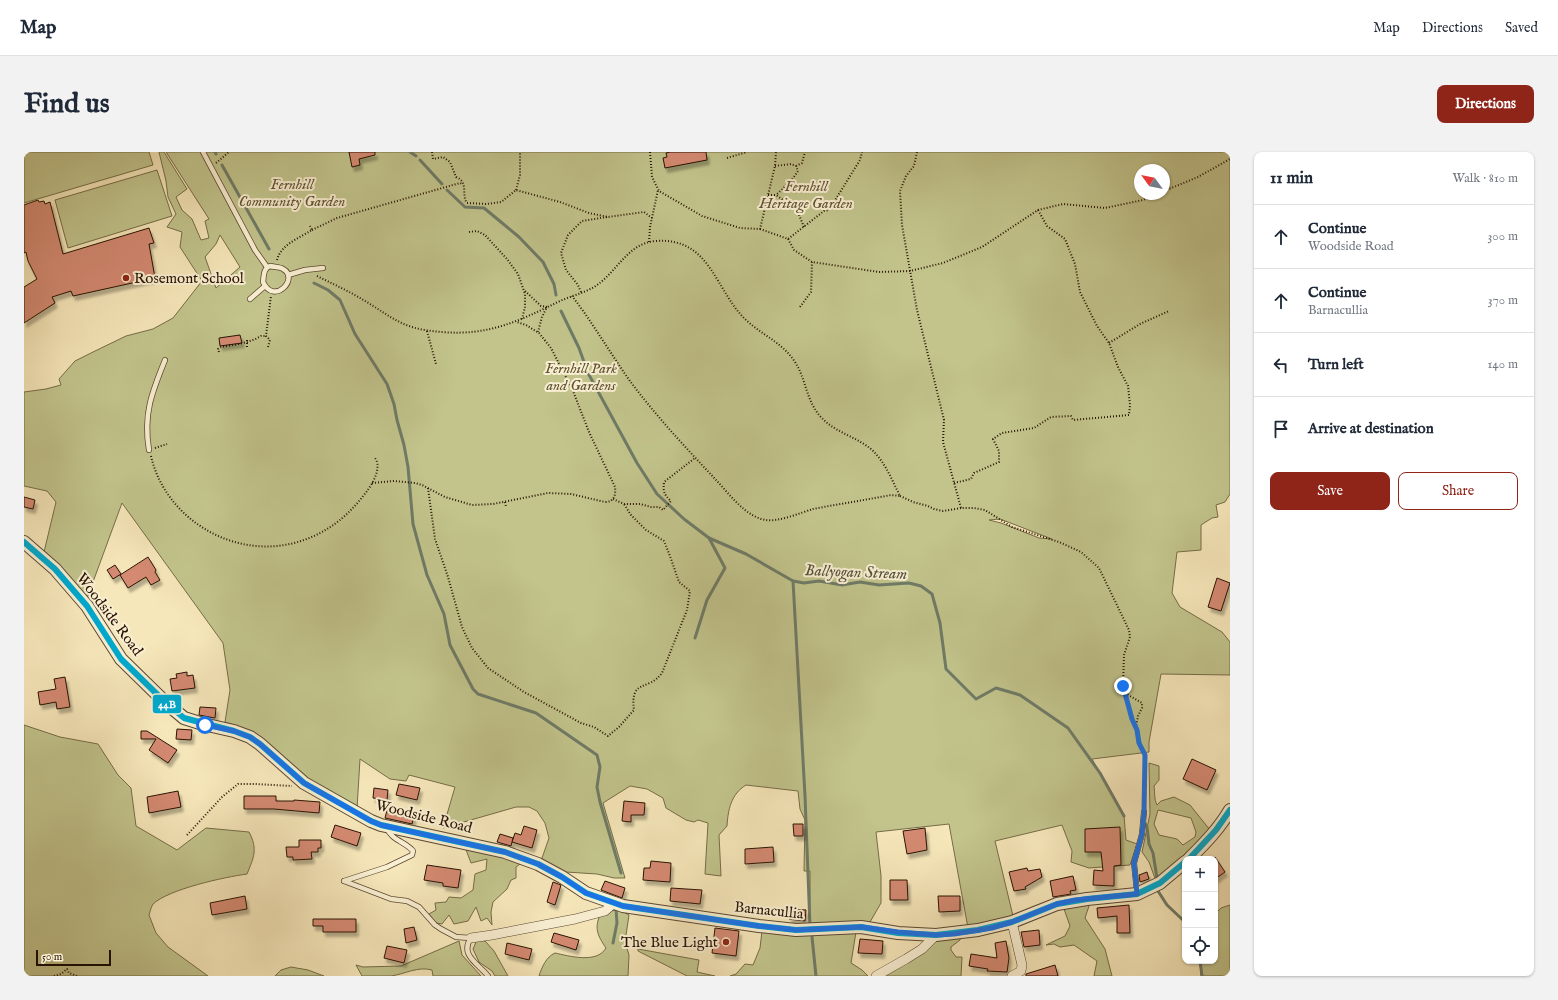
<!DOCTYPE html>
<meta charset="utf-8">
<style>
body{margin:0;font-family:"IM FELL English",serif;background:#f2f2f3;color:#1f2937}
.controls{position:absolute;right:12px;bottom:12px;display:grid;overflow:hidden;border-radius:8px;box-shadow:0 1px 3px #0004}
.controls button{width:36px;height:36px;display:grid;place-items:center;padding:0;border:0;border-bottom:1px solid #e0e1e3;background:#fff;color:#1f2937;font:20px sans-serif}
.compass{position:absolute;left:1110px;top:12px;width:36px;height:36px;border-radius:50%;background:#fff;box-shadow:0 1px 3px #0004;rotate:303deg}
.scale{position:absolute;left:12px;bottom:10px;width:75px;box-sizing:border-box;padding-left:4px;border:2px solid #291302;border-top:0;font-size:11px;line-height:14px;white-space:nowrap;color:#291302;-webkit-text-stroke:3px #f9efd2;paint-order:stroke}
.stop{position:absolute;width:12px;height:12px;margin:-9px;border:3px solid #1a73e8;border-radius:50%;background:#fff}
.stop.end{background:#1a73e8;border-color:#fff;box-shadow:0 1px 4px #0008}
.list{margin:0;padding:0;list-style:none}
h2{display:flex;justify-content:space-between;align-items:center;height:52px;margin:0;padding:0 16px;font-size:17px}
h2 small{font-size:13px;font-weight:400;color:#747a83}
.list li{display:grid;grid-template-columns:26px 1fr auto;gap:12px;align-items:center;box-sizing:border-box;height:64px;padding:0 16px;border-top:1px solid #e0e1e3}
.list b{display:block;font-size:15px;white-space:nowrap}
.list p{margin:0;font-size:13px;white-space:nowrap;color:#747a83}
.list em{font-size:13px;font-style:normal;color:#747a83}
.actions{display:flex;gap:8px;padding:12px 16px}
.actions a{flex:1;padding:9px 0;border:1px solid #8f2418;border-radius:8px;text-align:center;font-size:14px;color:#8f2418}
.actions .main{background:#8f2418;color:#fff}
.icon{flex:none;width:22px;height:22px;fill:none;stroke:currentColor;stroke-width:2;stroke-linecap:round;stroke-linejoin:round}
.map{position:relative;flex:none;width:1206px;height:824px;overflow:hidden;border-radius:8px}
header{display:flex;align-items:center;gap:24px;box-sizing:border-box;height:56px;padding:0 20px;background:#fff;border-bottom:1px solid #e0e1e3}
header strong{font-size:19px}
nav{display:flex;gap:22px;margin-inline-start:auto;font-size:14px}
.intro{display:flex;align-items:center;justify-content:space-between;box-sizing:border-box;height:96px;padding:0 24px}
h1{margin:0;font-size:28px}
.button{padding:10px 18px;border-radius:8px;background:#8f2418;color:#fff;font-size:14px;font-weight:700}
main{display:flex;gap:24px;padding:0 24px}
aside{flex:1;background:#fff;border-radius:8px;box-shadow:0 1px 3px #0004}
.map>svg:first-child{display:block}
.green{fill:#c2c48c;stroke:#766c47;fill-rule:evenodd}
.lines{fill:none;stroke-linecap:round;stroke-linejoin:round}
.stream{stroke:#6f7b67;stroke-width:3}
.building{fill:#d48a72;stroke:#291302;filter:url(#shadow)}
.service-casing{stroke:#5c4830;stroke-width:6}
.minor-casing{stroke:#5c4830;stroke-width:10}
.tertiary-casing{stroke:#5c4830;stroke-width:14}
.path{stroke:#291302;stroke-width:2;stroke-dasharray:1 2;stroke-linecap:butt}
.service{stroke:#f9efd2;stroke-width:4.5}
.minor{stroke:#f9efd2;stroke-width:9}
.tertiary{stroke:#f9efd2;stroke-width:12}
.bus-1-casing{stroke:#f9efd2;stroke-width:9}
.bus-1{stroke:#00a9ce;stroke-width:6}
.route{stroke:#1a73e8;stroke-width:5}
.poi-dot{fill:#8f2418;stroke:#f9efd2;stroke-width:1.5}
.labels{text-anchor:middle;stroke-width:4;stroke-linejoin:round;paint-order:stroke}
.park-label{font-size:15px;font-style:italic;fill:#5f5132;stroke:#f9efd2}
.poi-label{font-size:15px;fill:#291302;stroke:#f9efd2;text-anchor:start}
.street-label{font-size:15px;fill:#291302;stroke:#f9efd2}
.water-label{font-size:16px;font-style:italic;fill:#52503d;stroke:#f9efd2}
.line-badge{stroke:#f9efd2;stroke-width:1.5}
.badge-label{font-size:11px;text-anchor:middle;font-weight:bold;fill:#fff}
</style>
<header>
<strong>Map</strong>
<nav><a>Map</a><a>Directions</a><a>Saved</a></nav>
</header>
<div class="intro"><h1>Find us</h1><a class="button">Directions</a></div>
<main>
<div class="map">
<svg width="1206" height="824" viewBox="0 0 1206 824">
<defs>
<filter id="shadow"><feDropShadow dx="2.5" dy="4.5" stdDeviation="1" flood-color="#0004"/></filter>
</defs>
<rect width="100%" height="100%" fill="#f6e7ba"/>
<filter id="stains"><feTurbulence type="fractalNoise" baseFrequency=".005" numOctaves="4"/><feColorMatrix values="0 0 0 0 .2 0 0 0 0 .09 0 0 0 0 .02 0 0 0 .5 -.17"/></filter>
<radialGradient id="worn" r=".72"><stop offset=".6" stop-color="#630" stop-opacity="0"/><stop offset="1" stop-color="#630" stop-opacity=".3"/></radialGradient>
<g class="green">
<polygon points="0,0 125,0 129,13 0,51"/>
<path d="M135 0H140L163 37 152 45 158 58 168 67 177 88 185 86 181 69 185 67 142 0H1206V342L1201 350 1192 353 1194 365 1188 366 1177 373V398L1153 400 1148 441 1156 455 1198 480 1206 490V523L1137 522 1125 590V600L1068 607 1100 664 1102 688 1113 692 1106 713 1065 716 1047 710 1048 699 1038 673 971 689 989 764 944 776 925 672 852 680 857 724V751L846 770 786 774V719H780L781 668 776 657 774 639 722 633C707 642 704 658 703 674L695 683 697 724 681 722 684 671 674 668 670 670 662 668 642 656 639 646 623 637 606 634 579 651 601 726H590L573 722 542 720V722L517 709 525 686 521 671 513 659 505 655H492L419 676 431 635 385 623 382 629 366 627 336 607 333 657 291 633 215 575 201 570 206 538 199 491 98 351 62 449 20 400 32 350 23 339 0 334V240L22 237 37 233 35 227 51 209 69 200 102 184 129 177 149 166 178 129 156 95 158 80 143 75 152 62 144 45 142 29ZM1116 18H1140V42H1116ZM196 83 216 115 192 136 181 105 192 92ZM976 367 1028 387 1015 386 977 371 965 368Z"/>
<polygon points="133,18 148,64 44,96 31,48"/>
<path d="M0 573 36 585 74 592 94 623 107 636 112 674 153 698 182 676 225 680C234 697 230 705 223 722 201 725 145 737 129 752 127 755 126 760 125 763L132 781 144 795 184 824H0Z"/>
<path d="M1125 611 1135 614V628L1130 634C1131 641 1130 647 1133 653L1137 649 1150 645 1166 653 1186 678 1164 700 1132 729 1125 710 1118 700 1126 662ZM1134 658 1167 666 1172 680 1171 685 1159 693 1153 687 1135 683 1130 672Z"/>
<polygon points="441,695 473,702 503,714 496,712 492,715 492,726 487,728 483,737 469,750 467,760 468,773 463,766 457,769 452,755 444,769 430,772 425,763 418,772 412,771 405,762 412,758 411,751 422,750 425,745 437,746 449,738 451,722 462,718 463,707 447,711"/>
<polygon points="1066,751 1061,766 1081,797 1088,824 1070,824 1073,809 1050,793 1036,795 1030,792 1022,793 1041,784 1046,774 1040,757"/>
<polygon points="1206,753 1206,824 1177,824 1176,809 1191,809 1191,762 1197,756"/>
<path d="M596 758 605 763 602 783V793L605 803 604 824H515C518 815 522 805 531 801 545 804 573 812 582 796 574 784 570 777 576 763L585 759Z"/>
<polygon points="738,779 832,780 827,811 838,818 844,824 706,824 712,822 721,812 729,813 736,796"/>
<polygon points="937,785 936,788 927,795 927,798 932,805 938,805 937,824 859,824 875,816 913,788"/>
<polygon points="453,788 461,789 470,799 484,824 471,824 468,819 455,810 449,797"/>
<path d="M435 789 438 803 457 824H409L408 818C394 814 381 822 367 824 358 824 347 824 338 824L332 813 339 815 377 814Z"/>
<polygon points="614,797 675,808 673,820 691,824 663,824 614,799"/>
<polygon points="267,815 284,818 300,824 251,824 257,818"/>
</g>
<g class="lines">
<g class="stream">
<polyline points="191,0 192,2"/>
<polyline points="386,0 392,4"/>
<polyline points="396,8 418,32"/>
<polyline points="198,13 245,97"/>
<polyline points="423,38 441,55 460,56 495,85 519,110 530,132 532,143"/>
<polyline points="290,131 304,138 316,148 331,182 363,232 370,252 373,268 380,293 384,315 389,372 403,423 420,462 426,493 449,537 454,542 512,561 573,603 576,615 573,635 576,650 597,721"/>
<polyline points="537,159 555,196 564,221 613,311 633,342 660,367 685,386 722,402 769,429 780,431 795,429 818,433 836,430 855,433 885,431 897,434 908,442 916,471 922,517 952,547 972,536 996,543 1044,576 1076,621 1100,664"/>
<polyline points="769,429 781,644 786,774"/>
<polyline points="671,486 683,448 701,416 685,386"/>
<polyline points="1121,671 1123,675 1125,692 1129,701 1133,726"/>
<polyline points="1134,739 1143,753 1161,770"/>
<polyline points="788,785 792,824"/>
<polyline points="589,791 593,771 592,757"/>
<polyline points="1176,809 1178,824"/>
</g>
</g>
<g class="building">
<polygon points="325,0 351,0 351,3 335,7 336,13 328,15"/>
<polygon points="646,0 682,0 683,8 641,16 639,6 643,5 642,1"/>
<polygon points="14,48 15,50 20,49 21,52 26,50 39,102 125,76 130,91 125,92 131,126 49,144 47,139 28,145 31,151 0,171 0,135 13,127 4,109 2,100 0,101 0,53"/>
<polygon points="216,183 218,191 196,194 195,186"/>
<polygon points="0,345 11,348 9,357 0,355"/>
<polygon points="124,405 132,418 131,420 136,428 127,433 122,425 104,436 96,423"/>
<polygon points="91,413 97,422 89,427 83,418"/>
<polygon points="1193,426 1206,431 1197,459 1184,455"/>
<polygon points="163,520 163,524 169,523 171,536 148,539 146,527 153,526 152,522"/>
<polygon points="41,525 46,555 33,557 32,550 16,553 14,540 32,537 30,527"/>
<polygon points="176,555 192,556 191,566 175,563"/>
<polygon points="153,577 168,578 167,588 152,587"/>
<polygon points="117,579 123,579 153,598 144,611 125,598 132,587 117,587"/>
<polygon points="1168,607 1192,618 1183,638 1159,627"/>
<polygon points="375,632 396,636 393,648 372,643"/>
<polygon points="350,636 364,638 363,648 349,646"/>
<polygon points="154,639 157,655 125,661 123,645"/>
<polygon points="220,644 252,644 252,649 270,649 270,648 296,650 295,661 250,657 220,657"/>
<polygon points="600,649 621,651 620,663 607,663 607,670 598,669"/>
<polygon points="363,658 390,664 388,672 361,666"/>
<polygon points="769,672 779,672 779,684 770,684"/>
<polygon points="311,673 337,681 333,694 307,685"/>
<polygon points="500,674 513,678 508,696 488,690 491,681 497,683"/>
<polygon points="1096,675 1097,713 1090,714 1090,734 1069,733 1070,718 1079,719 1077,700 1061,700 1061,677"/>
<polygon points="901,676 903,698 883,702 879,679"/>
<polygon points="476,682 489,686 487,694 473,690"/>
<polygon points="275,688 297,688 297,696 294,696 294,700 287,700 288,707 269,708 269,705 263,705 262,695 275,695"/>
<polygon points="749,695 750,710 721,712 721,697"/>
<polygon points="1191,705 1201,720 1191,727"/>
<polygon points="627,709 647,711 646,730 619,728 620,716 626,716"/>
<polygon points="403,713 437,718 434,736 419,734 419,731 400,728"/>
<polygon points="1003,716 1004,719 1016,717 1018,725 1001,735 1002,737 990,739 985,720"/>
<polygon points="1123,720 1125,727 1116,730 1115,723"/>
<polygon points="1049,724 1052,738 1046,739 1047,742 1029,745 1026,729"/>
<polygon points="866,728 883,728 884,748 866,748"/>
<polygon points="581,729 601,736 598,746 577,738"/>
<polygon points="529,730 537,733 531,753 523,750"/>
<polygon points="647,736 678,738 676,752 646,749"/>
<polygon points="221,744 223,757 188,763 186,751"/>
<polygon points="914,744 936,744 936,759 915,760"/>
<polygon points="1105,753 1106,781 1093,781 1093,764 1074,766 1073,756"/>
<polygon points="766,757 782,758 781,769 765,767"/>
<polygon points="289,767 332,767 332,780 299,780 299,774 289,774"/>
<polygon points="390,775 393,788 382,791 380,777"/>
<polygon points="691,776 715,779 712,804 688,801"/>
<polygon points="1015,778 1016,793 1000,795 997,780"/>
<polygon points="530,781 555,788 552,798 527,790"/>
<polygon points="836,787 859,789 858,802 834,801"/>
<polygon points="982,789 985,806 983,820 963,819 964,817 945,814 947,802 973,806 971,791"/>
<polygon points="483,791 508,797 505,808 481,802"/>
<polygon points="363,794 383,798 380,811 360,806"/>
<polygon points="1031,813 1034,824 1002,824 1002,822"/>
</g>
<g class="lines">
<g class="service-casing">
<g id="service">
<polyline points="179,0 231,98 243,115"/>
<path d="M246 114C250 115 256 115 259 117 276 126 250 154 239 130 240 123 239 117 246 114Z"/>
<polyline points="264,123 281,118 299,116"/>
<polyline points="226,147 241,134"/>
<path d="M125 298C119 262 128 240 141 208"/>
<polyline points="320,729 367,747 383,749 395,755 411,773 417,777 432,785 447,786"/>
<path d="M320 729 363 715 388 703 389 699C382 690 367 688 363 676"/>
<polyline points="1113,740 1110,711 1118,682 1120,660"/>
<path d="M447 786C435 803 455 812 464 824"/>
</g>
</g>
<g class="minor-casing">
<g id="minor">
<polyline points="447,786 468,783 551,767 581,759 590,751"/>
<polyline points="852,824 882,807 898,797 912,783"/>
<polyline points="988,824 997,819 998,813 988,770"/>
</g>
</g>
<g class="tertiary-casing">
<g id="tertiary">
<polyline points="0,390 31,417 63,454 97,507 142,551 160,566 179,572 210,579 226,585 236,592 280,631 347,669 357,673 481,700 514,712 538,725 562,741 599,754 735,774 772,778 837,775 874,781 912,783 954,778 988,770 1033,752 1063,747 1113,742 1136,731 1161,710"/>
<path d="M1165 707C1180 692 1195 677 1206 658"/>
</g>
</g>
<g class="path">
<path d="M408 0 409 7 419 5 426 10 432 25C445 30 437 43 443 51L463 52 477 50 492 38 536 50 565 61 584 65 620 60 628 66"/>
<polyline points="626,0 628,25 635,39 678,64 716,76 736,77 751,14 752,0"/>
<polyline points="893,0 890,14 882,24 876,39 878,73 893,158 920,268 919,290 937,356 950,356 961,358 988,375 1035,390 1057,400 1075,416 1105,478 1106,485 1100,503 1099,534 1108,567 1113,578 1115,591 1121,603 1120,654"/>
<polyline points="703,6 723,0"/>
<polyline points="192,11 205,0"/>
<polyline points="751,14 767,12 772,14 774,19 767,29 752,43"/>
<polyline points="772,14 778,11 781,0"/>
<polyline points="492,38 496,23 496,0"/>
<polyline points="1140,39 1174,25 1206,7"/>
<polyline points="744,43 752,43 773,58 780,75"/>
<polyline points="736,77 764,87 800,59 805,58 836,8 838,0"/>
<polyline points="288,78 313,66 436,31 439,32"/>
<polyline points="445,80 453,79 461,83 483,107 494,122 501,142 501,155 498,167"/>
<polyline points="764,87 770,98 788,110 855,120 886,119 919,111 958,95 1014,58 1039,52 1081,56 1119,48 1132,42"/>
<polyline points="625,90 626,75 634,38"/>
<path d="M253 108C257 92 276 86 288 78L286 74"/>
<path d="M293 124C311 133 329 141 346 152 359 160 371 169 385 174 396 178 407 179 418 180 465 184 495 169 536 149 547 144 560 141 570 135 593 121 603 91 632 89 687 85 691 139 722 168 738 183 759 191 771 210 782 227 782 248 796 264 809 279 827 283 843 294 859 305 867 326 876 344L867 343C841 348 815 352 789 357 776 361 755 370 742 368 722 365 707 344 693 329 663 297 632 264 606 229 586 201 569 171 548 144"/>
<polyline points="501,139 517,154 523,155 518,165 514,180"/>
<polyline points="557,140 554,133 542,118 537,101 544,83 558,69 583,65"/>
<polyline points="776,155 787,140 788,110"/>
<polyline points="403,179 412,212"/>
<polyline points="1085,191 1116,172 1145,159"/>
<polyline points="223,195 223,188"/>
<polyline points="244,195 246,188 242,184 247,144"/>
<path d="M195 200 194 197 197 195C209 193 226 191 237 184H242"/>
<polyline points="131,296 143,292"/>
<path d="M127 304C141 366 208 407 270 391 301 383 324 365 343 339 349 331 358 315 351 306"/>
<path d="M348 331 370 329 391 331 398 333 421 345 448 353 469 352 524 341 547 342 581 350C590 350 592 343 591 335L565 280 549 239 527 196 515 181 502 173 493 170"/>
<polyline points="930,331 947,327 950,321 975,310 975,299 969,287 978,281 1010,276 1027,265 1047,264 1049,268 1105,263 1106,253 1104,234 1094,215 1085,191 1073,174 1056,140 1051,112 1041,87 1023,74 1014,58"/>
<path d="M404 336 411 387 424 425 438 475 448 496 464 516 500 540 557 571 570 575 584 584 595 575 610 558C606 526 624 540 638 521L663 458 666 439 655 430 646 404 640 389 622 378 607 363 600 352"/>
<polyline points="876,344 889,350 904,354 910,357 919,359 937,356"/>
<path d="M589 347 600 352H616L627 355H635L639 358 647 349C640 343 639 339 640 330L671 306"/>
<polyline points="481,350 482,355"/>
<polyline points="1101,541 1118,551 1118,556 1114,564 1112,575"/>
<polyline points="163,683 198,645 214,632 231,632 268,634"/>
<polyline points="30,824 37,822 43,817 45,821 53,824"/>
</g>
<use href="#service" class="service"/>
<use href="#minor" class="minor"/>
<use href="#tertiary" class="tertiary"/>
<g class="bus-1-casing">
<g id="bus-1">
<polyline points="0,390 31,417 63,454 97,507 142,551 160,566 210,579 226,585 236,592 280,631 347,669 357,673 481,700 514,712 538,725 562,741 599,754 735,774 772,778 837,775 874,781 912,783 954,778 988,770 1033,752 1063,747 1113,742 1136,731 1161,710"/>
<polyline points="1165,707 1192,678 1206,658"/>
</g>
</g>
<use href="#bus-1" class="bus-1"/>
</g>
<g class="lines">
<polyline class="route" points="181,573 210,579 226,585 236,592 280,631 347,669 357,673 481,700 514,712 538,725 562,741 599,754 735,774 772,778 838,775 874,780 912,783 930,782 968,776 988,770 1033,752 1051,748 1113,742 1110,711 1118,682 1120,660 1121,603 1115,591 1113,578 1108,567 1099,534"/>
</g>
<g class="poi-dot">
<circle cx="102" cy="126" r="4"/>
<circle cx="702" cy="790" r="4"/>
</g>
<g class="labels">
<g class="park-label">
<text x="268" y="37">Fernhill<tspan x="268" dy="17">Community Garden</tspan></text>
<text x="782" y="39">Fernhill<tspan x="782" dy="17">Heritage Garden</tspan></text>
<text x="557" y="221">Fernhill Park<tspan x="557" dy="17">and Gardens</tspan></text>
</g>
<g class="poi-label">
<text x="110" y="131">Rosemont School</text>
<text x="694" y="795" text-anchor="end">The Blue Light</text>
</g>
<g class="street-label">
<text transform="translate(86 462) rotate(53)" y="5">Woodside Road</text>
<text transform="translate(400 664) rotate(14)" y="5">Woodside Road</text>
<text transform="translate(745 758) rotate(6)" y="5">Barnacullia</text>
</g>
<g class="water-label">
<text transform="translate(832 419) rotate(2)" y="6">Ballyogan Stream</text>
</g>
</g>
<rect class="line-badge" x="128" y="542" width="30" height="20" rx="4" fill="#00a9ce"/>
<g class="badge-label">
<text x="143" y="556">44B</text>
</g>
<rect width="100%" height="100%" filter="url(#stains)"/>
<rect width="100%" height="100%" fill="url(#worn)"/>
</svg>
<div class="controls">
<button>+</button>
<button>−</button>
<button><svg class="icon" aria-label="locate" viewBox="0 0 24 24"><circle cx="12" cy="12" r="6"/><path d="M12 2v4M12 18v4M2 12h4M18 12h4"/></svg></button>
</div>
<svg class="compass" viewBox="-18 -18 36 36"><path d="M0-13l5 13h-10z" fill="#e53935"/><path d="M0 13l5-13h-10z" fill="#747a83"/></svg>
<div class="scale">50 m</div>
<div class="stop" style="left:181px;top:573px"></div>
<div class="stop end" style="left:1099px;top:534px"></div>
</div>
<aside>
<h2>11 min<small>Walk · 810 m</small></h2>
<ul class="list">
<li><svg class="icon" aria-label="ahead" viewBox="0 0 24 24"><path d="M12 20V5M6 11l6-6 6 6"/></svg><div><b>Continue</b><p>Woodside Road</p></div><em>300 m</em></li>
<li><svg class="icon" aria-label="ahead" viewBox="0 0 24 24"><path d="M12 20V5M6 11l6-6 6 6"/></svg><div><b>Continue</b><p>Barnacullia</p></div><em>370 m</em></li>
<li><svg class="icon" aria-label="left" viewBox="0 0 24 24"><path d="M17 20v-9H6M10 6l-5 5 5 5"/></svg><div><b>Turn left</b></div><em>140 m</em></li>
<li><svg class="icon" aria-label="arrive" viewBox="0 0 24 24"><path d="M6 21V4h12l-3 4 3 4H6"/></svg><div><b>Arrive at destination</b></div></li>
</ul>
<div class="actions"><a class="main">Save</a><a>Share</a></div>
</aside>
</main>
